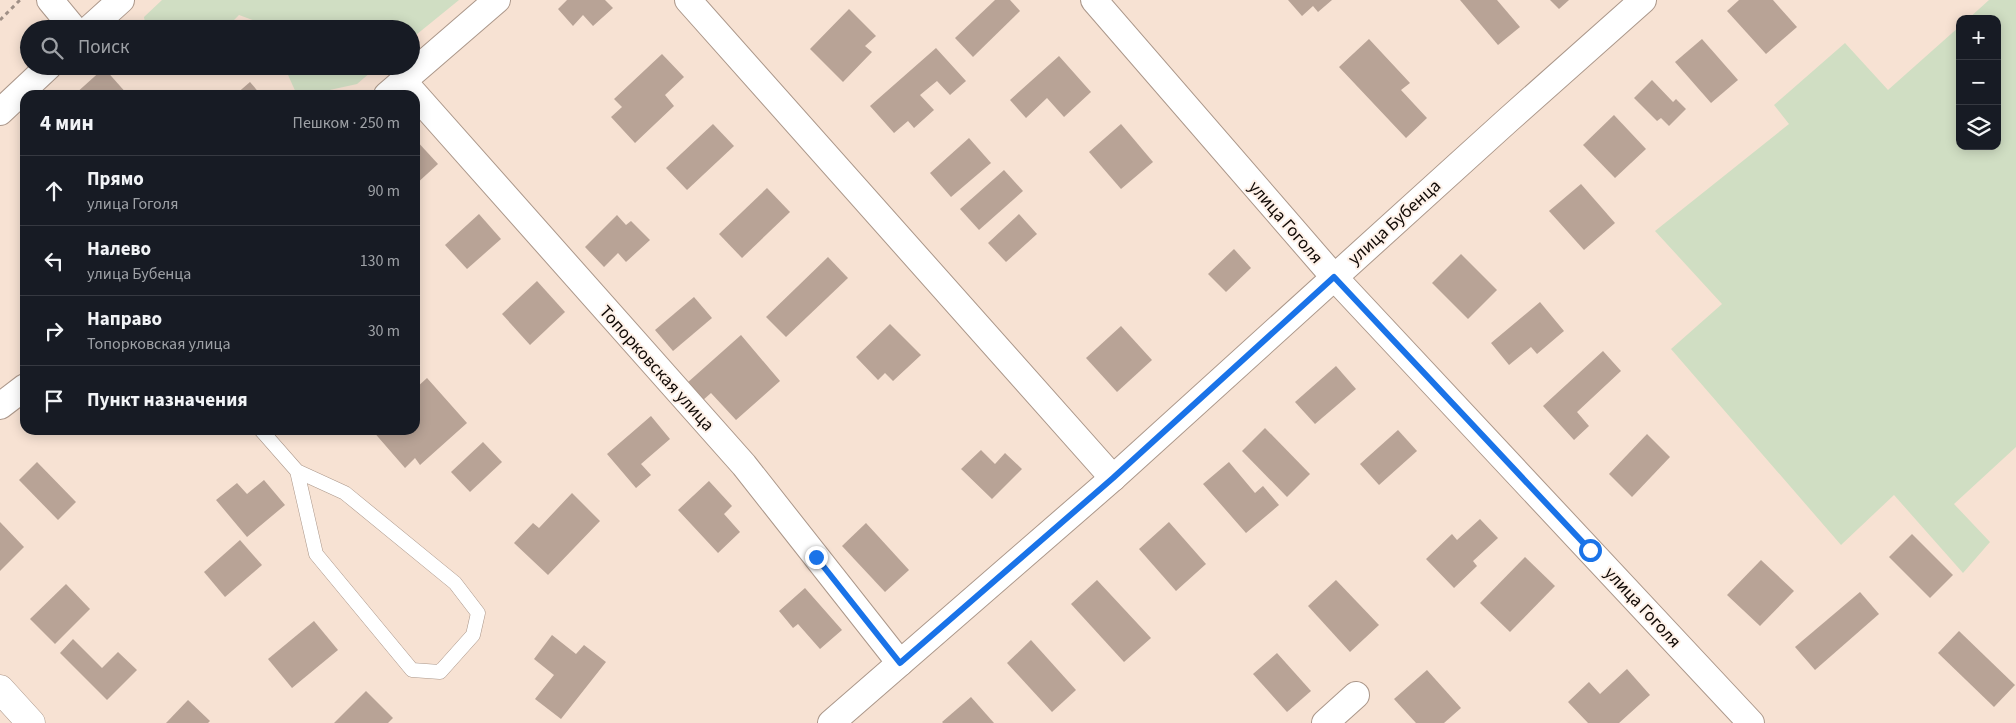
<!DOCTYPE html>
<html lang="ru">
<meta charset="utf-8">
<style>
body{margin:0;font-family:"Source Sans 3",sans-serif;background:#242831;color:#f1f3f6}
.controls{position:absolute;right:15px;top:15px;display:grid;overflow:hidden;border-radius:10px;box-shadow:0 2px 12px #0003}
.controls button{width:45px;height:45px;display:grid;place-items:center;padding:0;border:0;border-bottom:1px solid #363941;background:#171b24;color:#f1f3f6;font:25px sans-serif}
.stop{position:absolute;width:15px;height:15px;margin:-11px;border:4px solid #1a73e8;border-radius:50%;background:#fff}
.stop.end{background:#1a73e8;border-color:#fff;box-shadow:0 1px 5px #0008}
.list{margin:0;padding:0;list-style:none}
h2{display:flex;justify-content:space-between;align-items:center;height:65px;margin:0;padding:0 20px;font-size:21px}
h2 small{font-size:16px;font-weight:400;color:#9ea1a6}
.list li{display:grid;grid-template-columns:32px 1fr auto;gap:15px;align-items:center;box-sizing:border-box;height:70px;padding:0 20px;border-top:1px solid #363941}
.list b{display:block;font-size:19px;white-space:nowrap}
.list p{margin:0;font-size:16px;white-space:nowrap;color:#9ea1a6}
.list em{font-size:16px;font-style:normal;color:#9ea1a6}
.icon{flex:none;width:28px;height:28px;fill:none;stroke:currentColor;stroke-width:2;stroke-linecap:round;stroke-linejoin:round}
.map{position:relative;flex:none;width:2016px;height:723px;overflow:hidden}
.search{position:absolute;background:#171b24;box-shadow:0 2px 12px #0003;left:20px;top:20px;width:400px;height:55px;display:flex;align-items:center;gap:12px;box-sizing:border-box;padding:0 18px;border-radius:28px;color:#9ea1a6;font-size:19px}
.panel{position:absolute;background:#171b24;box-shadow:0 2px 12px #0003;left:20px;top:90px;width:400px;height:345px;border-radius:15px}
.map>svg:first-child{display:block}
.green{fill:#d0dec3}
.building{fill:#b8a396}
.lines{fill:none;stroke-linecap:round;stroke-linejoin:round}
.service-casing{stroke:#ab978a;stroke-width:15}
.minor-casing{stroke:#ab978a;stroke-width:28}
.tertiary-casing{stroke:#ab978a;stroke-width:29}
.path{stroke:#a09086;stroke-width:3;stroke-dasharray:4 4;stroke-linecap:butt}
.service{stroke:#fff;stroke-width:14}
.minor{stroke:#fff;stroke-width:26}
.tertiary{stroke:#fff;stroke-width:28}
.route{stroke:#1a73e8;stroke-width:6}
.labels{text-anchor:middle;stroke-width:4;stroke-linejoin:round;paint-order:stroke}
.street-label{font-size:18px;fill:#110a06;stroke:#fef1e8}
</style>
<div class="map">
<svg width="2016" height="723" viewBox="0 0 2016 723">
<rect width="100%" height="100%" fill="#f7e2d3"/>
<g class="green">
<polygon points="162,0 459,0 411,39 411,29 268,29 266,25 239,15 225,29 146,29 144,17"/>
<polygon points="1989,0 2016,0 2016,447 1954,504 1990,542 1963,573 1894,495 1841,545 1671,349 1722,304 1655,231 1789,124 1774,105 1845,43 1888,90 1960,26 1960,146 1997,146 1997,19 1968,19"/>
<polygon points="284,66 378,66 357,84 307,95 297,95"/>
</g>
<g class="building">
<polygon points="567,0 605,0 613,8 593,26 583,15 573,26 558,9"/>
<polygon points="995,0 1010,0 1020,11 973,57 955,38"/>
<polygon points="1288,0 1332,0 1318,12 1313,6 1302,16"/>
<polygon points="1460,0 1497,0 1520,27 1498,45"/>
<polygon points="1550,0 1569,0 1559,9"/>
<polygon points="1739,0 1773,0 1797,27 1766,54 1727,11"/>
<polygon points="849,9 876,36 865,46 872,52 843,82 810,49"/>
<polygon points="1369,39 1410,83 1401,90 1427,118 1406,138 1339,67"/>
<polygon points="1702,39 1738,80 1711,103 1675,62"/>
<polygon points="936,48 966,81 950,95 937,81 920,95 934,110 914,128 908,121 894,133 870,106"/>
<polygon points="662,54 684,77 665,95 674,106 635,143 611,117 622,107 614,99"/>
<polygon points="1059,56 1091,92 1064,117 1047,98 1026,118 1010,100"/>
<polygon points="104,68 128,95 74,95"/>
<polygon points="1652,80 1673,102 1676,99 1686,109 1669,126 1661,118 1657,121 1634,98"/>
<polygon points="250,82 261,95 235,95"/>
<polygon points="1614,115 1646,149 1615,178 1583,145"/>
<polygon points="713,124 734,146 687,190 666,168"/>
<polygon points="1121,124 1153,162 1121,189 1089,152"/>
<polygon points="969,138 991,163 951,197 930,173"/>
<polygon points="415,139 438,164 415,185"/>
<polygon points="1004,170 1023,191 979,230 960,209"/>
<polygon points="1581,184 1615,223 1584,250 1549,211"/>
<polygon points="767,188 790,212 742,258 719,234"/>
<polygon points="479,214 501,239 467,269 445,245"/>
<polygon points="1019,214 1037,234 1006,262 988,243"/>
<polygon points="617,215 626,225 631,221 650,240 626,262 618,253 604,267 585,247"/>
<polygon points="1234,249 1251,268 1226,292 1208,274"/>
<polygon points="1461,254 1497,290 1468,319 1432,283"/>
<polygon points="828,257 848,278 786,337 766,317"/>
<polygon points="537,281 565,312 530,345 502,314"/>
<polygon points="694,297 712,318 673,351 655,330"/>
<polygon points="1540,302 1564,331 1537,354 1531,347 1509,365 1491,343"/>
<polygon points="890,324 921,355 893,381 885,373 878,380 856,357"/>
<polygon points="1121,326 1152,360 1117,392 1086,358"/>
<polygon points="741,335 780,381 736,420 711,393 702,401 687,383"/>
<polygon points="1603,351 1621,371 1577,412 1589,426 1574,440 1543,406"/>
<polygon points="1336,366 1356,389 1315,424 1295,402"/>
<polygon points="427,378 467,423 420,465 415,458 405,468 372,430 415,430 415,389"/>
<polygon points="651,416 670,439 641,464 651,475 636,488 607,454"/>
<polygon points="1265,428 1310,474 1287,497 1242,451"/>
<polygon points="1398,430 1417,451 1379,485 1360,464"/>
<polygon points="1647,434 1670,457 1632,497 1609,474"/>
<polygon points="483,442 502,462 470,492 451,472"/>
<polygon points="981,450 995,464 1005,453 1022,469 992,499 961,469"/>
<polygon points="37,462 76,502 58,520 19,480"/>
<polygon points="1229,462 1255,493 1263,486 1279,505 1246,533 1203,484"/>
<polygon points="264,480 285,505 247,537 216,500 237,483 247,494"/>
<polygon points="709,481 732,506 724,514 740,532 718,553 678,510"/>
<polygon points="572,493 600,521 548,575 514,543 533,523 539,528"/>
<polygon points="1480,519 1498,538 1473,561 1477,566 1454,588 1426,559 1452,534 1457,540"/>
<polygon points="0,522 24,547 0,571"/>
<polygon points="1169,522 1206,564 1176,591 1139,549"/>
<polygon points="866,523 909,570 885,592 842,546"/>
<polygon points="1912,534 1953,575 1930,598 1889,557"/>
<polygon points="240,540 262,565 225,597 204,572"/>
<polygon points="1525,557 1555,586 1510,632 1480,603"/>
<polygon points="1761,560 1794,591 1760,626 1727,595"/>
<polygon points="1097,580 1151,638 1124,662 1071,604"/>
<polygon points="1336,580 1379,625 1350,652 1308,606"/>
<polygon points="66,584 90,609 55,644 30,619"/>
<polygon points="805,588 842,630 820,649 798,624 793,628 779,611"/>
<polygon points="1860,592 1879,614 1815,670 1795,647"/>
<polygon points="314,621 338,650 292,688 268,659"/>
<polygon points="1959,631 2015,685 1994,707 1938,653"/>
<polygon points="552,635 576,654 584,645 606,662 561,719 535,699 554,675 534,659"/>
<polygon points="73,639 102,668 118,652 137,670 107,700 60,653"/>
<polygon points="1031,640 1076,690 1052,712 1007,663"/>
<polygon points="1277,653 1311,691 1287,712 1253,674"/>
<polygon points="1627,669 1650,695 1619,723 1588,723 1568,702 1589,682 1600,694"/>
<polygon points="1427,670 1461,708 1444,723 1416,723 1394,699"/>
<polygon points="366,691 393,718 388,723 334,723"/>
<polygon points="971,697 994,723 943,723 942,722"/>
<polygon points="188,700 210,721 208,723 166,723"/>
</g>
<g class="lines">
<g class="service-casing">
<polyline id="service" points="261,430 297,471 345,493 455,583 478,613 473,635 440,672 412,670 316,554 297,471"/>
</g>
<g class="minor-casing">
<g id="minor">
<polyline points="50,0 74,29"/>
<polyline points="688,0 1113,478"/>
<polyline points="1094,0 1334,277 1751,723"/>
<polyline points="89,29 121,0"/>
<polyline points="404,82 744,465 900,663"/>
<polyline points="387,95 497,0"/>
<polyline points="0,112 49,66"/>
<polyline points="0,406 25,387"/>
<polyline points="831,723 1113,478 1508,120 1643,0"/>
<polyline points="1325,723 1356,695"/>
</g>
</g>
<g class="tertiary-casing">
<polyline id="tertiary" points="0,689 31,723"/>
</g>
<polyline class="path" points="0,20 20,0"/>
<use href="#service" class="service"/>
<use href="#minor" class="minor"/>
<use href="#tertiary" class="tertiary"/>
</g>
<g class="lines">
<polyline class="route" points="816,557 900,663 1113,478 1334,277 1590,550"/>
</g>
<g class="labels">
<g class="street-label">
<text transform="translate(1286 222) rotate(49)" y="6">улица Гоголя</text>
<text transform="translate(1394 222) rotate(-42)" y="6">улица Бубенца</text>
<text transform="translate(657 368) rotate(48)" y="6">Топорковская улица</text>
<text transform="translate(1643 607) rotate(47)" y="6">улица Гоголя</text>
</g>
</g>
</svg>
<div class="controls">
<button>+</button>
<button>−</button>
<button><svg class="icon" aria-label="layers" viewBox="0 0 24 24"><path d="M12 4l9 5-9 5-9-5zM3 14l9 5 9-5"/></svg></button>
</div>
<div class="stop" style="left:1590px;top:550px"></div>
<div class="stop end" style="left:816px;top:557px"></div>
<div class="search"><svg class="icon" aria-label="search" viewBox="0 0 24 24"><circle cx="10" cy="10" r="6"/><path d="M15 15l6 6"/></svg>Поиск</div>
<section class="panel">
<h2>4 мин<small>Пешком · 250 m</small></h2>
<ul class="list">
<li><svg class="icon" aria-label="ahead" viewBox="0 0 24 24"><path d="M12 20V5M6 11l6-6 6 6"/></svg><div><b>Прямо</b><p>улица Гоголя</p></div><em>90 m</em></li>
<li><svg class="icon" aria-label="left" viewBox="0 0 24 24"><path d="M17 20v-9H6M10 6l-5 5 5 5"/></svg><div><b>Налево</b><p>улица Бубенца</p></div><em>130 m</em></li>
<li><svg class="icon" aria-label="right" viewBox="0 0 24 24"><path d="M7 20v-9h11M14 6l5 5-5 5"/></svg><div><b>Направо</b><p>Топорковская улица</p></div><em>30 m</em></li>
<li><svg class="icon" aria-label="arrive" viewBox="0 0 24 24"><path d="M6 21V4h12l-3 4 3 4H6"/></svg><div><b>Пункт назначения</b></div></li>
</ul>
</section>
</div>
